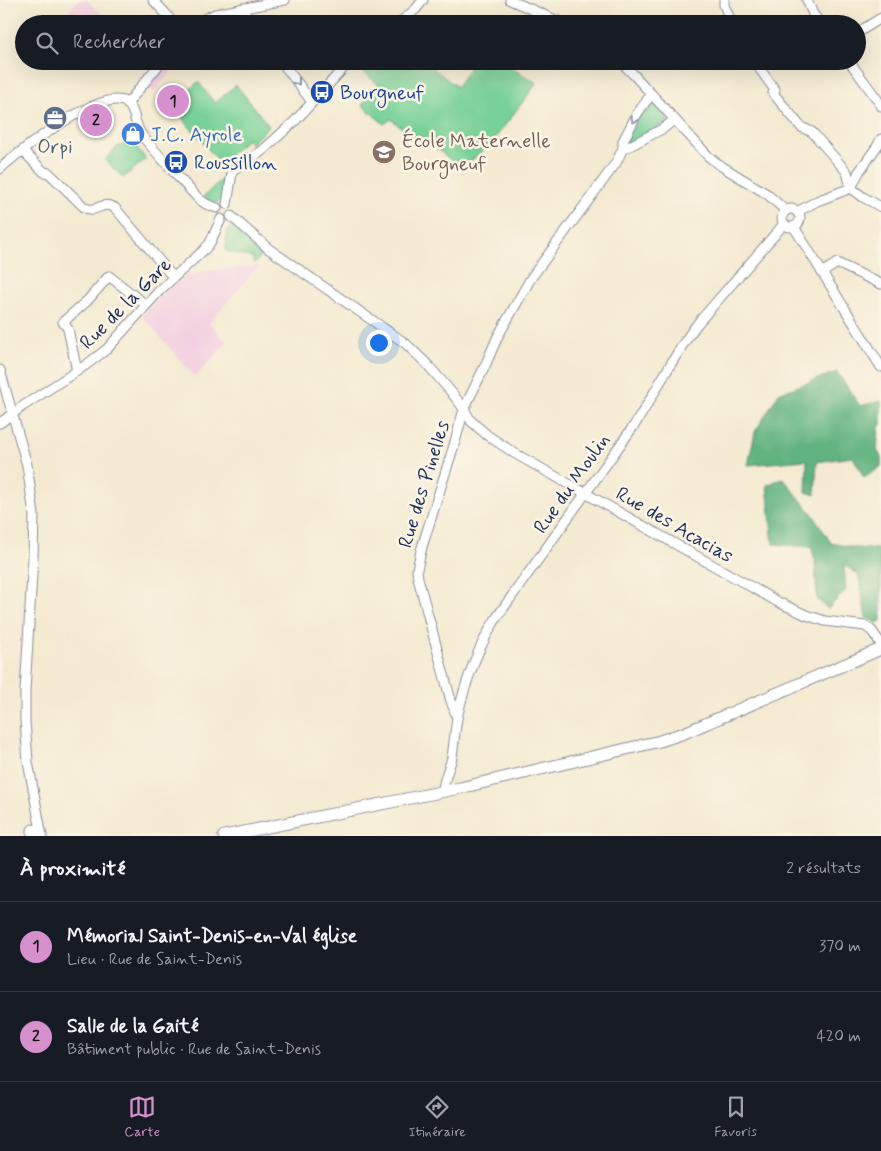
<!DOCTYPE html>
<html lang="fr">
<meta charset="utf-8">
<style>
body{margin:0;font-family:Mynerve,sans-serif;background:#242831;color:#f1f3f6}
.you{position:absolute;left:378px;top:342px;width:18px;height:18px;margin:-12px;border:4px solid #fff;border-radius:50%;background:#1a73e8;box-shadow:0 0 0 8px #1a73e833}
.badge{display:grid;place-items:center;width:32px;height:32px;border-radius:50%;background:#d690ce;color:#111;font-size:16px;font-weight:700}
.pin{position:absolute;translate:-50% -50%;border:2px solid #fff;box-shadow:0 1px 5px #0006}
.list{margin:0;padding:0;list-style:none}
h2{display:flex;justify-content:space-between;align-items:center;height:65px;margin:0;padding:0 20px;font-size:21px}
h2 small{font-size:16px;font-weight:400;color:#9ea1a6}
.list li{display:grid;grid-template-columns:32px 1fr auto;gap:15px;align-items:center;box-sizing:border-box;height:90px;padding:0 20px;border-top:1px solid #363941}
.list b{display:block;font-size:19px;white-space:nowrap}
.list p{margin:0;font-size:16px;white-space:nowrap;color:#9ea1a6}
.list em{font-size:16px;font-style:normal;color:#9ea1a6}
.icon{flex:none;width:28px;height:28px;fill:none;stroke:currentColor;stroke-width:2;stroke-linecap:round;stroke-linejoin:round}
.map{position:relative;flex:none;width:881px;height:836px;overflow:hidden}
.search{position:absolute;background:#171b24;box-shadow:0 5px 20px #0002;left:15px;right:15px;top:15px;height:55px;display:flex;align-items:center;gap:12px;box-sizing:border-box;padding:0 18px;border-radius:28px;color:#9ea1a6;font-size:19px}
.sheet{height:245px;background:#171b24}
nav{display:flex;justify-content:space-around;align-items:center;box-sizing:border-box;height:70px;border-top:1px solid #363941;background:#171b24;font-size:14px;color:#9ea1a6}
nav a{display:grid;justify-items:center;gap:2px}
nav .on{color:#d690ce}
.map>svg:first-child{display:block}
.built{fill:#f2cfe1}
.green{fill:#77d096;stroke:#49807a}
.forest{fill:#61b27f;stroke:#3e706e}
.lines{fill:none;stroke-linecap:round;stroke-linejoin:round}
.minor-casing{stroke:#888c98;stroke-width:11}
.major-casing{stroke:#888c98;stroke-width:13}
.minor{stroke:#fff;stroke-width:9}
.major{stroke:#fff;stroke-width:11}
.oneway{stroke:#8d97ae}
.labels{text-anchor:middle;stroke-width:5;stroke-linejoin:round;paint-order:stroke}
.transit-label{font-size:20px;fill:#164399;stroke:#fcf5e5;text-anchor:start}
.shop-label{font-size:20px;fill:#366cbe;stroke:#fcf5e5;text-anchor:start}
.education-label{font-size:20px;fill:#785e54;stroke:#fcf5e5;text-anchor:start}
.service-label{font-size:20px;fill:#4e5e75;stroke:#fcf5e5}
.street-label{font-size:20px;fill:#1b2f5e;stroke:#fcf5e5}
</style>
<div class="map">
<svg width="881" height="836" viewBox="0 0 881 836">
<rect width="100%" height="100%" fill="#fcf5e5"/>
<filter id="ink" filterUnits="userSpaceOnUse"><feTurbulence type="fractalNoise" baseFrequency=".02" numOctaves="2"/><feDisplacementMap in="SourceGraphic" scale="10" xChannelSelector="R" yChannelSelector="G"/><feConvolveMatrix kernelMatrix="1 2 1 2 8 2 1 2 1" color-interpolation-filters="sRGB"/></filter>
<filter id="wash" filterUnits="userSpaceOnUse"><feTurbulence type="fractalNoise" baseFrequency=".0096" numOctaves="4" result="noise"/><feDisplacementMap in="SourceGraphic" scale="20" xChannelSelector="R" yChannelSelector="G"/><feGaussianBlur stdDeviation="1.12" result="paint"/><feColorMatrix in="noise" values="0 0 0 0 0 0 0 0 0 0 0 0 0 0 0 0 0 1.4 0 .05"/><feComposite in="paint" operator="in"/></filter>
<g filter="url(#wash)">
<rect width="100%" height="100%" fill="#f4ead1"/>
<g class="built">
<polygon points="78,0 86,0 107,19 103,24 59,24"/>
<polygon points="157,61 180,61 154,92 141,82"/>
<polygon points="259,266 209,323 227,342 195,377 142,316 166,289 186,277 199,272 223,269"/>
</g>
<g class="green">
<polygon points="357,61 424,61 457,87 474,61 499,61 537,83 493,141 462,169 420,135 416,139 391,119 384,124 362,105 379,85 354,64"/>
<polygon points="198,82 215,103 236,85 269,126 251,144 247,139 220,163 172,106 183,96 187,94 187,92"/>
<polygon points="651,102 655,104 667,118 667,123 629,144 625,142 639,117"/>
<polygon points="127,141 132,146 134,144 146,159 123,178 105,160 119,145 121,146"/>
<polygon points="224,177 227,180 223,200 216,203 207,200 203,197"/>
<polygon points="236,225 264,249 265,251 255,263 253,262 253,258 226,251 227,231 231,227"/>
</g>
<g class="forest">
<polygon points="837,372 860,406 881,401 881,425 879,426 877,450 881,457 881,467 864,478 853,457 817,462 815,495 806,492 807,460 748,465 755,432 779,393"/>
<polygon points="783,478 814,516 831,543 857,548 881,549 881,621 877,623 866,618 858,574 844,565 846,590 828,609 817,599 815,560 811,547 773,544 767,485"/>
</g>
</g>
<g filter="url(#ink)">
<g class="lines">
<g class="minor-casing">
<g id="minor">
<polyline points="153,0 167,15 173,24"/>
<polyline points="510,0 565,24"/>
<polyline points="724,0 724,5 732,24"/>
<polyline points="807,0 813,14 821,24"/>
<polyline points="243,8 244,13 253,24"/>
<polyline points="194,24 215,14 285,0"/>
<polyline points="398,24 416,9 423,0"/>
<polyline points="857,33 881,18"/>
<polyline points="281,61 312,102"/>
<polyline points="620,61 634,75 708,156 718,164 767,194 786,211"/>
<polyline points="754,61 775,90 773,93 801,127 812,132 847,172 851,188"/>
<polyline points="849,61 877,99 881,106"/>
<polyline points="127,104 162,61"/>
<polyline points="623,148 628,147 664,128 674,120"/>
<path d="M23 151 44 172 49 173 84 207C97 215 101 199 115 208L173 277"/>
<path d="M0 169C18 152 104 85 127 103 136 111 134 124 141 134 147 143 156 151 163 160 175 173 187 187 199 199L206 204 217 208"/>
<polyline points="851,188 859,172 878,145 881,139"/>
<polyline points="851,188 863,197 881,207"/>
<polyline points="227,204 232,173 233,170 262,151 295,121 350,61"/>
<circle cx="791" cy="218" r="9"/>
<polyline points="797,212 817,201 851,188"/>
<polyline points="231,216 269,249 405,343 427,364 452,393 464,409 471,421 487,435 514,453 778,602 806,615 825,621 865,626 872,631 881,644"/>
<polyline points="794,227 881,367"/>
<polyline points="822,273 837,263 881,284"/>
<polyline points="0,370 27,465 34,515 33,557 25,691 25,721 28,762 42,836"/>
<polyline points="77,371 68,329 63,322 87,301 109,276 146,305"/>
<polyline points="0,423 23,406 86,365 107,349 160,290 205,249 210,243 221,219"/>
<polyline points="457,718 451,701 418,578 417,569 422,547 455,442 464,409 485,366 498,336 531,278 616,163 623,148 623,141 637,114 647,100 652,95"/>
<path d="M443 791C443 779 450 768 452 757 454 744 455 731 457 718 465 683 478 647 497 617L633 427C656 393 673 355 698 323L784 224"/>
</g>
</g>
<g class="major-casing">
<g id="major">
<polyline points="33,836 33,830"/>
<polyline points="224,836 460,788 660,741 684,733 881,649"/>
</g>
</g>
<use href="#minor" class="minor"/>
<use href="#major" class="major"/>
</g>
<defs><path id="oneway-chevron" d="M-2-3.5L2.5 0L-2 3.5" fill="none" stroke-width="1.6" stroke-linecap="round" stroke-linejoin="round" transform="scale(1.25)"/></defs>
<g class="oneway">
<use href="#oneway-chevron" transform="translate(297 82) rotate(53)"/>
<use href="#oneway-chevron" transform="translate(634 120) rotate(119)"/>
</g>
</g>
<defs>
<g id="bus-disc" transform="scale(1.25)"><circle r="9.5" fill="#1a4fb4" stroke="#fcf5e5"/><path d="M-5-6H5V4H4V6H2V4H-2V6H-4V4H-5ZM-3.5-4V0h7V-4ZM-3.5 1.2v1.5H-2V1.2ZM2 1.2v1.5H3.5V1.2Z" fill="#fff"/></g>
<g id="office-disc" transform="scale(1.25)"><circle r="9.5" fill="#5c6f8a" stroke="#fcf5e5"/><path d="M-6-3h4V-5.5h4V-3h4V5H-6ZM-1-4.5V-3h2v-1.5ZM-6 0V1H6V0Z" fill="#fff"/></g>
<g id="shop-disc" transform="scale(1.25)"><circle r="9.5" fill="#3f7fe0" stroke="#fcf5e5"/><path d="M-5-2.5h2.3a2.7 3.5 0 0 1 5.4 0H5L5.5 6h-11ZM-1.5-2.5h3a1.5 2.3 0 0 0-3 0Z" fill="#fff"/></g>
<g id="school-disc" transform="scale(1.25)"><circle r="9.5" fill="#8d6e63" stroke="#fcf5e5"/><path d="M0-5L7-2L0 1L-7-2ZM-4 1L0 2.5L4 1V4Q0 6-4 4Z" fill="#fff"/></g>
</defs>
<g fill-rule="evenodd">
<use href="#bus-disc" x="322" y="92"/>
<use href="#office-disc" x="55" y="118"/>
<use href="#shop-disc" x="133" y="134"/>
<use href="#school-disc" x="384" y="152"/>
<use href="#bus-disc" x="176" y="162"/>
</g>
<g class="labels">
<g class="transit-label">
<text x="340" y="99">Bourgneuf</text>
<text x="194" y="169">Roussillon</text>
</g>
<g class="shop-label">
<text x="150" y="141">J.C. Ayrole</text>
</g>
<g class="education-label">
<text x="402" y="147">École Maternelle<tspan x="402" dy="23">Bourgneuf</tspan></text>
</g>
<g class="service-label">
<text x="55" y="153">Orpi</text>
</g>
<g class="street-label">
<text transform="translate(125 303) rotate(-45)" y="7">Rue de la Gare</text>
<text transform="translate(571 483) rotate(-55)" y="7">Rue du Moulin</text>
<text transform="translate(423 484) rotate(-73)" y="7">Rue des Pinelles</text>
<text transform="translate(675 524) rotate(30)" y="7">Rue des Acacias</text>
</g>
</g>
</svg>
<div class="you"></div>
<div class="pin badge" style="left:173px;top:101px">1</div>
<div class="pin badge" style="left:96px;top:120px">2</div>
<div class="search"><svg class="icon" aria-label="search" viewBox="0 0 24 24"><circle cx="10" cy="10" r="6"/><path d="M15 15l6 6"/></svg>Rechercher</div>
</div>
<section class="sheet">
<h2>À proximité<small>2 résultats</small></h2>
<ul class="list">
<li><span class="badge">1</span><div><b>Mémorial Saint-Denis-en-Val église</b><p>Lieu · Rue de Saint-Denis</p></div><em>370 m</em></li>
<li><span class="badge">2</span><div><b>Salle de la Gaité</b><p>Bâtiment public · Rue de Saint-Denis</p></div><em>420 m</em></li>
</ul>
</section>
<nav>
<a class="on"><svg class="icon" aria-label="map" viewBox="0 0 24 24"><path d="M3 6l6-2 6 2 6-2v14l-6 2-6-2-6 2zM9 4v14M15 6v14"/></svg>Carte</a>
<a><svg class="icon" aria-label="directions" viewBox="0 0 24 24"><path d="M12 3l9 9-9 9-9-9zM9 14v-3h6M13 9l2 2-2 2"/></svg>Itinéraire</a>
<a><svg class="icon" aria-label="saved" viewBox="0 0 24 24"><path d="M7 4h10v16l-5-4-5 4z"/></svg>Favoris</a>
</nav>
